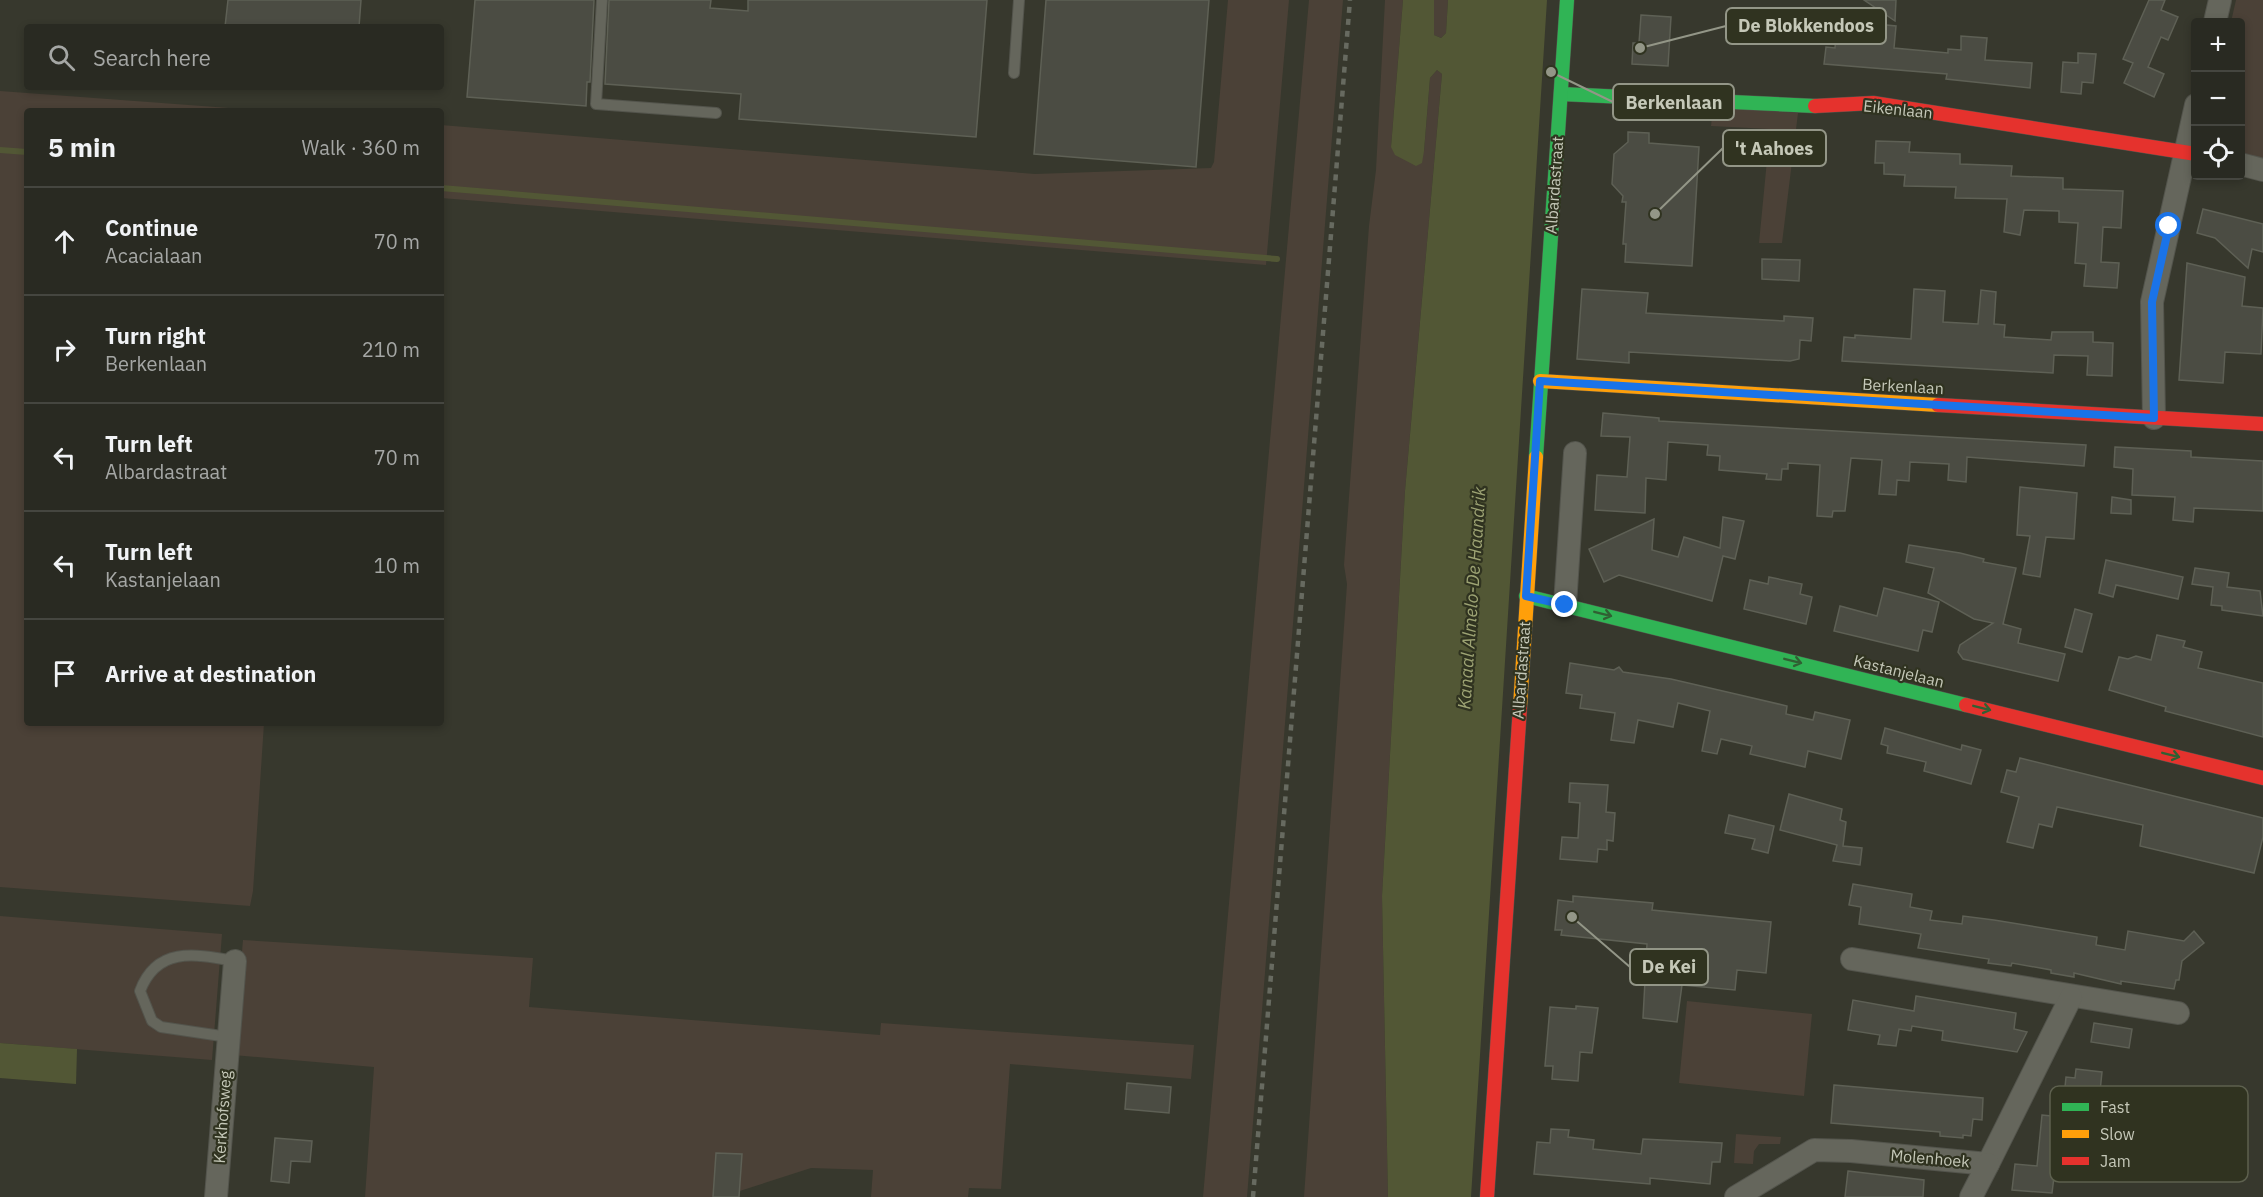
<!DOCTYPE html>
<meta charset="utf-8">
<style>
body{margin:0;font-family:"IBM Plex Sans",sans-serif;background:#31322a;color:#f1f3f6}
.controls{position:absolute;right:18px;top:18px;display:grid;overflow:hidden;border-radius:6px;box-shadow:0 3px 9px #0003}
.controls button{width:54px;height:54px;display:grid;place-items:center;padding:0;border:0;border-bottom:2px solid #454640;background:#292a22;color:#f1f3f6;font:30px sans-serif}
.stop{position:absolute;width:18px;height:18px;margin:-14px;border:4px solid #1a73e8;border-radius:50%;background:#fff}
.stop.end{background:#1a73e8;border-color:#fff;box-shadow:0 2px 6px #0008}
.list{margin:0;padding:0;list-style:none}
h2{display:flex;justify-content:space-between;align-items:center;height:78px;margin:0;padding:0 24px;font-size:26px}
h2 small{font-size:20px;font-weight:400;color:#a5a7a5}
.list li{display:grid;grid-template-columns:39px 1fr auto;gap:18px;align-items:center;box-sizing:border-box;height:108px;padding:0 24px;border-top:2px solid #454640}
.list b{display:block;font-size:22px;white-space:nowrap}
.list p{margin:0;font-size:20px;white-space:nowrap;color:#a5a7a5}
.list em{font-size:20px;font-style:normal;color:#a5a7a5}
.icon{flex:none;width:33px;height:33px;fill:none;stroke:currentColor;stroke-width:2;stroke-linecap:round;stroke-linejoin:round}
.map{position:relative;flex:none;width:2263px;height:1197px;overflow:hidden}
.search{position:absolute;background:#292a22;box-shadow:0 3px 9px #0003;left:24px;top:24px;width:420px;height:66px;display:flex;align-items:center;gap:15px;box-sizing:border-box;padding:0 21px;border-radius:6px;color:#a5a7a5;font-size:22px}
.panel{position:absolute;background:#292a22;box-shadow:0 3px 9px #0003;left:24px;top:108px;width:420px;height:618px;border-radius:6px}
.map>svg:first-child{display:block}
.green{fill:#4b4137}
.water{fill:#525735}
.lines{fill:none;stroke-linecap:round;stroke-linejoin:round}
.stream{stroke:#525735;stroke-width:6}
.building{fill:#4b4c43;stroke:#5e6055;stroke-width:1.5}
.lane-casing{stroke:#53544c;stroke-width:12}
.street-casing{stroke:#53544c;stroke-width:24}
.fast-casing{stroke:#53544c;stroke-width:15}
.slow-casing{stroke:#53544c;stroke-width:15}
.jam-casing{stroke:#53544c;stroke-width:15}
.lane{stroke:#65665c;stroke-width:10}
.street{stroke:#65665c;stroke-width:22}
.fast{stroke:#30b455;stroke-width:14}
.slow{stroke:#ff9f0a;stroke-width:14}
.jam{stroke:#e5322d;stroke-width:14}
.rail{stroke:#676a60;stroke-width:4.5;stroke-dasharray:6 6;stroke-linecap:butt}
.oneway{stroke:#306033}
.route{stroke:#1a73e8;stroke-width:8}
.labels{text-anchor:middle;stroke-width:4.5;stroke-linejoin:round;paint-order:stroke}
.street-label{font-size:16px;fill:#c5c8b8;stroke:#303320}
.water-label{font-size:18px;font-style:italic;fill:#9ea474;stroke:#303320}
.key{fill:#303320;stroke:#5d604e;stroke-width:1.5}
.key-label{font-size:16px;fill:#c5c8b8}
.leader{fill:none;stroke:#939687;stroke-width:2}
.callout-dot{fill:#939687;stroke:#303320;stroke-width:2}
.callout{fill:#303320;stroke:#939687;stroke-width:2}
.callout-label{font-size:18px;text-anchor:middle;font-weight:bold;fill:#c5c8b8}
</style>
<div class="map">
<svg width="2263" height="1197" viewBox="0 0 2263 1197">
<rect width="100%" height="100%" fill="#37382d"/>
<g class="green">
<polygon points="1228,0 1289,0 1266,265 441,198 441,125 1035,174 1211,168 1214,162"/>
<polygon points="1309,0 1343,0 1247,1197 1203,1197"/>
<polygon points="1385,0 1403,0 1391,147 1424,151 1430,78 1437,70 1442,74 1405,491 1382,896 1388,1197 1304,1197 1347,584 1344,565 1369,226 1376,170"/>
<polygon points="1434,0 1448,0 1446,33 1441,38 1434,35"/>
<polygon points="2236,0 2263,0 2263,160 2241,154 2240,22 2231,22"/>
<polygon points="0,91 270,111 27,111 27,723 264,723 253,891 250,906 0,887"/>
<polygon points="1713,107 1798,113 1782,243 1759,243 1770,129 1711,126"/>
<polygon points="0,916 222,934 212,1060 0,1043"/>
<polygon points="243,940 533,958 529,1007 880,1035 881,1023 1194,1045 1191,1079 1010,1064 1001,1189 969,1188 968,1197 871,1197 873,1170 811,1168 721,1197 365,1197 374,1067 233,1055"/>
<polygon points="1687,1001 1812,1014 1804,1096 1679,1083"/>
<polygon points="1736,1134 1781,1137 1780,1144 1759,1144 1754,1151 1753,1164 1734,1163"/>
</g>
<g class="water">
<polygon points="1403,0 1434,0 1434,35 1441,38 1446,33 1448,0 1547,0 1471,1197 1388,1197 1382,896 1405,491 1442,74 1437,70 1430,78 1424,151 1422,163 1416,166 1395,155 1391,147"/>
<polygon points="0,1043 77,1049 76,1084 0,1078"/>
</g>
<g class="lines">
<g class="stream">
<polyline points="0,150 27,152"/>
<polyline points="441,188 1277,259"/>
</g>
</g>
<g class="building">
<polygon points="228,0 361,0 359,27 225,27"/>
<polygon points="475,0 594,0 590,82 587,82 586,106 467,97"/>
<polygon points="609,0 711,0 710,8 748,11 748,0 987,0 976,137 739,119 741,94 605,84"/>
<polygon points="1046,0 1209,0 1196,167 1034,154"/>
<polygon points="1864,0 1896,0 1895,21"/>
<polygon points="2149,0 2165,0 2161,10 2178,17 2168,40 2161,37 2148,67 2164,74 2154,97 2124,83 2133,63 2123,59"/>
<polygon points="1641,15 1671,17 1668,66 1632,64 1633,43 1639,43"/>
<polygon points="1855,22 1896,26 1894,48 1948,53 1948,49 1961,50 1961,36 1987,38 1985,60 2032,63 2030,88 1946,79 1947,74 1824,64 1826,47 1835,48 1836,35 1854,37"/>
<polygon points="2078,53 2096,54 2093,83 2082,82 2081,94 2061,92 2063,62 2078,63"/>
<polygon points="1628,132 1649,133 1649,143 1699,147 1692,266 1625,262 1626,244 1623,244 1626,202 1622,202 1623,196 1612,184 1614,154 1628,142"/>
<polygon points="1876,141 1910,142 1909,152 1960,154 1960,164 2012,166 2011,176 2063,178 2063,189 2123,191 2121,228 2103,227 2101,262 2119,263 2117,288 2084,286 2086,264 2075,263 2078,223 2059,222 2059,211 2024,210 2020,235 2004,232 2007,199 1955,198 1956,187 1904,186 1905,175 1884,174 1884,163 1875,163"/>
<polygon points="2203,209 2263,224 2263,252 2252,249 2248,268 2215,238 2197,233"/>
<polygon points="1762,259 1800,260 1799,281 1762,279"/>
<polygon points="2187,263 2245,277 2242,306 2263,308 2261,354 2225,352 2223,383 2179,380"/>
<polygon points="1582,289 1648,293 1646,313 1784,321 1784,316 1813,318 1811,341 1800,340 1799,359 1790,361 1629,352 1629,363 1577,359"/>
<polygon points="1914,289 1945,291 1943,322 1978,324 1981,290 1996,292 1994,324 2005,325 2004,337 2051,340 2052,332 2093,332 2093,342 2113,343 2112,376 2087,375 2088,356 2054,355 2053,373 1842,361 1844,337 1855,338 1855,335 1911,339"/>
<polygon points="1603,413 1659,418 1659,421 2086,445 2084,466 1967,457 1966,482 1948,480 1949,464 1910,462 1909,481 1897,480 1896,495 1879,494 1882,460 1851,458 1845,511 1833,511 1832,517 1817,516 1820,465 1788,463 1788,469 1782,469 1781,480 1766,479 1767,474 1719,470 1720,456 1707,455 1708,445 1668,442 1666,480 1646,478 1645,513 1595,510 1597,475 1627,477 1630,437 1601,436"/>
<polygon points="2115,447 2191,451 2191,457 2263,461 2263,511 2194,508 2193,522 2173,520 2175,497 2132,495 2133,469 2114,467"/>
<polygon points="2020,487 2077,493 2074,539 2046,537 2040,577 2023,574 2030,536 2017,535"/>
<polygon points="2112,497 2131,500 2131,514 2111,513"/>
<polygon points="1723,517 1744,521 1735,559 1723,556 1712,601 1619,575 1604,582 1589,549 1654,519 1652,550 1678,557 1684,537 1720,548"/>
<polygon points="1909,545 1960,553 1984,559 1983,562 2016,568 2003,624 2021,629 2018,643 2065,654 2058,681 1963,659 1958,652 1960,645 1993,623 1974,619 1928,593 1934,568 1906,562"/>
<polygon points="2106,560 2183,577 2178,599 2116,585 2113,597 2099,593"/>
<polygon points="2195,568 2229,573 2227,587 2260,591 2263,616 2222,610 2222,606 2211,605 2213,587 2192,584"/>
<polygon points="1769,577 1802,584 1800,594 1812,597 1806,624 1744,609 1750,580 1768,584"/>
<polygon points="1884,588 1939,602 1932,632 1923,630 1918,651 1834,631 1840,606 1877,616"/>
<polygon points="2075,609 2092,614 2082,652 2065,647"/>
<polygon points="2157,635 2185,641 2183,647 2202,652 2198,668 2263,683 2263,737 2165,711 2166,707 2109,690 2119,657 2128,659 2136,656 2151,660"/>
<polygon points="1570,663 1614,670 1619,667 1623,672 1671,679 1740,695 1787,706 1786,714 1813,720 1815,712 1850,720 1841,759 1808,751 1805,767 1750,754 1752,746 1721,739 1717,754 1702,751 1710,711 1678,703 1673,727 1638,720 1634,743 1611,740 1615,713 1580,708 1582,695 1566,693"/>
<polygon points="1885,728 1961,750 1962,745 1981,750 1971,784 1924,771 1926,762 1887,753 1888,746 1881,744"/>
<polygon points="2020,758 2263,818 2263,837 2254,873 2140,846 2143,825 2057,807 2052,827 2039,824 2033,848 2007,842 2019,797 2001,792 2007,770 2016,772"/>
<polygon points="1570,783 1608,785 1606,812 1615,813 1613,841 1607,840 1607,850 1598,849 1597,862 1560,859 1562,837 1578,838 1580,803 1569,802"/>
<polygon points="1789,794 1842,809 1840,820 1846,822 1843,846 1862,848 1860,865 1833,861 1837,845 1780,830"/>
<polygon points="1729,815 1774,826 1768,853 1752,849 1755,839 1725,833"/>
<polygon points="1853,884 1912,894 1910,907 1932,911 1930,920 1962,924 1963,916 1994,920 2097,937 2096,945 2125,950 2128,931 2184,941 2194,931 2204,943 2182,961 2179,980 2176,980 2174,989 2121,981 2121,984 2074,973 2074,977 2051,973 2051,970 2012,963 2011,966 1988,963 1989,959 1918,948 1921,934 1859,924 1861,907 1849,905"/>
<polygon points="1573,896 1653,903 1652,910 1771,922 1766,973 1737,970 1735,990 1682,985 1677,1022 1643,1018 1647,944 1561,935 1562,930 1555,930 1558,900 1573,902"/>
<polygon points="1916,996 2016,1013 2014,1029 2027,1032 2017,1052 1942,1040 1943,1031 1912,1026 1911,1031 1899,1029 1896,1046 1878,1044 1880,1035 1848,1030 1853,1000 1914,1011"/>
<polygon points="1576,1006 1598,1008 1592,1053 1580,1052 1578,1081 1552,1079 1553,1066 1545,1066 1550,1007 1576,1009"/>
<polygon points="2094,1023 2132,1029 2129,1048 2091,1042"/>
<polygon points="2076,1069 2102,1072 2097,1121 2062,1117 2066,1077 2075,1078"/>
<polygon points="1127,1083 1171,1087 1169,1113 1125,1109"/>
<polygon points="1834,1085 1983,1098 1982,1120 1973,1119 1971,1136 1963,1135 1963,1138 1940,1136 1940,1132 1831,1123"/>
<polygon points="2042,1115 2071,1118 2066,1170 2062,1170 2061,1178 2054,1177 2052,1193 2012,1190 2015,1164 2037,1166"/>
<polygon points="1551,1129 1569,1130 1568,1137 1594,1140 1593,1149 1641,1154 1643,1139 1722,1143 1720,1162 1712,1162 1710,1184 1650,1178 1650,1184 1534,1174 1537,1142 1550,1143"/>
<polygon points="275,1138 312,1141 310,1162 291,1161 289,1183 271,1181"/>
<polygon points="716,1153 742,1154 739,1197 713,1197"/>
<polygon points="1848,1171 1924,1180 1923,1197 1845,1197"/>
</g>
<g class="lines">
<g class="lane-casing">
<g id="lane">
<polyline points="602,0 596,104 716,113"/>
<polyline points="1014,73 1019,0"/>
<path d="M228 1037 161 1027 152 1021 140 991C157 946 195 954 235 961"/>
</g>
</g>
<g class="street-casing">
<g id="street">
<polyline points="2215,22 2220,0"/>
<polyline points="2240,164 2263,170"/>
<polyline points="2154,418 2152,302 2196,105"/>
<polyline points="1565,605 1575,453"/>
<polyline points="1852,959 2178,1013"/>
<polyline points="216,1197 235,961"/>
<polyline points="1736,1197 1814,1150 1851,1151 1988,1164 2071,997"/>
<polyline points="1971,1197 1988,1164"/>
</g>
</g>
<g class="fast-casing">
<g id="fast">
<polyline points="1561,94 1815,106"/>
<polyline points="1536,457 1567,0"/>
<polyline points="1526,596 1966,705"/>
</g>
</g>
<g class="slow-casing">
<g id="slow">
<polyline points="1540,381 1938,405"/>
<polyline points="1520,707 1536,457"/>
</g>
</g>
<g class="jam-casing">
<g id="jam">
<polyline points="1815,106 1873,103 2196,154"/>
<polyline points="1938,405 2263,424"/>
<polyline points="1966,705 2263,778"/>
<polyline points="1487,1197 1520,707"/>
</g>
</g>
<use href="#lane" class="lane"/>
<use href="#street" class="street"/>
<use href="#fast" class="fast"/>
<use href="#slow" class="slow"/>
<use href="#jam" class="jam"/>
<polyline class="rail" points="1253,1197 1350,0"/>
</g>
<defs><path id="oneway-shaft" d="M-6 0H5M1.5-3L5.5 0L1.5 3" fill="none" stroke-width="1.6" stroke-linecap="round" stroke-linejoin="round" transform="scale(1.5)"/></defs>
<g class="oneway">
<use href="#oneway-shaft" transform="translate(1603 614) rotate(14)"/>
<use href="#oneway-shaft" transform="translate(1793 661) rotate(14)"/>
<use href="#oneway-shaft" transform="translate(1982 708) rotate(14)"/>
<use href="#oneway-shaft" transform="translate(2171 755) rotate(14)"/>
</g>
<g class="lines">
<polyline class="route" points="1565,605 1526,596 1540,381 2154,418 2152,302 2169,226"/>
</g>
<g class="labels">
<g class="street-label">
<text transform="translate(1898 109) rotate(6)" y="6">Eikenlaan</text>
<text transform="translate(1554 185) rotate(-86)" y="6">Albardastraat</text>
<text transform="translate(1903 386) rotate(3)" y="6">Berkenlaan</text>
<text transform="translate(1521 670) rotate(-86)" y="6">Albardastraat</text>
<text transform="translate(1899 671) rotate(14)" y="6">Kastanjelaan</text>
<text transform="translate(222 1117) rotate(-86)" y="6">Kerkhofsweg</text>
<text transform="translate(1930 1158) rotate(5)" y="6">Molenhoek</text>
</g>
<g class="water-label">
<text transform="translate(1472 598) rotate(-86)" y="6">Kanaal Almelo-De Haandrik</text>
</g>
</g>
<rect x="2050" y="1086" width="198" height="96" rx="9" class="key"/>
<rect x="2062" y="1103" width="27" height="8" fill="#30b455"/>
<rect x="2062" y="1130" width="27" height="8" fill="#ff9f0a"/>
<rect x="2062" y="1157" width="27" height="8" fill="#e5322d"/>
<g class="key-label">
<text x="2100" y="1113">Fast</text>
<text x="2100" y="1140">Slow</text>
<text x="2100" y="1167">Jam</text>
</g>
<path class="leader" d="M1640 48L1726 26M1551 72L1613 102M1655 214L1723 148M1572 917L1630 967"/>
<g class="callout-dot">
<circle cx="1640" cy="48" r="6"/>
<circle cx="1551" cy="72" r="6"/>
<circle cx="1655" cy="214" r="6"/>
<circle cx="1572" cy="917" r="6"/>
</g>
<g class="callout">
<rect x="1726" y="8" width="160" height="36" rx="6"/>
<rect x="1613" y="84" width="121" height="36" rx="6"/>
<rect x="1723" y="130" width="103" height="36" rx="6"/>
<rect x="1630" y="949" width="78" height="36" rx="6"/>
</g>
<g class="callout-label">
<text x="1806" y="32">De Blokkendoos</text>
<text x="1674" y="109">Berkenlaan</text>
<text x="1774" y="155">'t Aahoes</text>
<text x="1669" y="973">De Kei</text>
</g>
</svg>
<div class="controls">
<button>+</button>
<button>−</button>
<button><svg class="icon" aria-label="locate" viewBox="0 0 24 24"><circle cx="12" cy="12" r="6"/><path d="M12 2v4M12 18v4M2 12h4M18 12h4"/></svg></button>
</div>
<div class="stop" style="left:2169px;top:226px"></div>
<div class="stop end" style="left:1565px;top:605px"></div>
<div class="search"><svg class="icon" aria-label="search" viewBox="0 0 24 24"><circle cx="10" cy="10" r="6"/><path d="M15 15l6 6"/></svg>Search here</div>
<section class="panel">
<h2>5 min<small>Walk · 360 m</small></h2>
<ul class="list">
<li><svg class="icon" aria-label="ahead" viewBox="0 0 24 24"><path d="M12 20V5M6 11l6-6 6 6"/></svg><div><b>Continue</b><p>Acacialaan</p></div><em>70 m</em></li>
<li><svg class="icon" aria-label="right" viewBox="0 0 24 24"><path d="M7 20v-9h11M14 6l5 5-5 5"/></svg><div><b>Turn right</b><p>Berkenlaan</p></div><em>210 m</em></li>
<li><svg class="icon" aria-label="left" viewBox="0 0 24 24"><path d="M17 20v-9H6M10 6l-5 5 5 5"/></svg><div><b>Turn left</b><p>Albardastraat</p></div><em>70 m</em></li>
<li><svg class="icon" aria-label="left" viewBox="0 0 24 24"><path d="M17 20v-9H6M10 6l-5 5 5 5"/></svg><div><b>Turn left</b><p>Kastanjelaan</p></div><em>10 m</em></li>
<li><svg class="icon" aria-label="arrive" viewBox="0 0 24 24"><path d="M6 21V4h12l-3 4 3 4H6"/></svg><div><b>Arrive at destination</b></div></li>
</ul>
</section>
</div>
